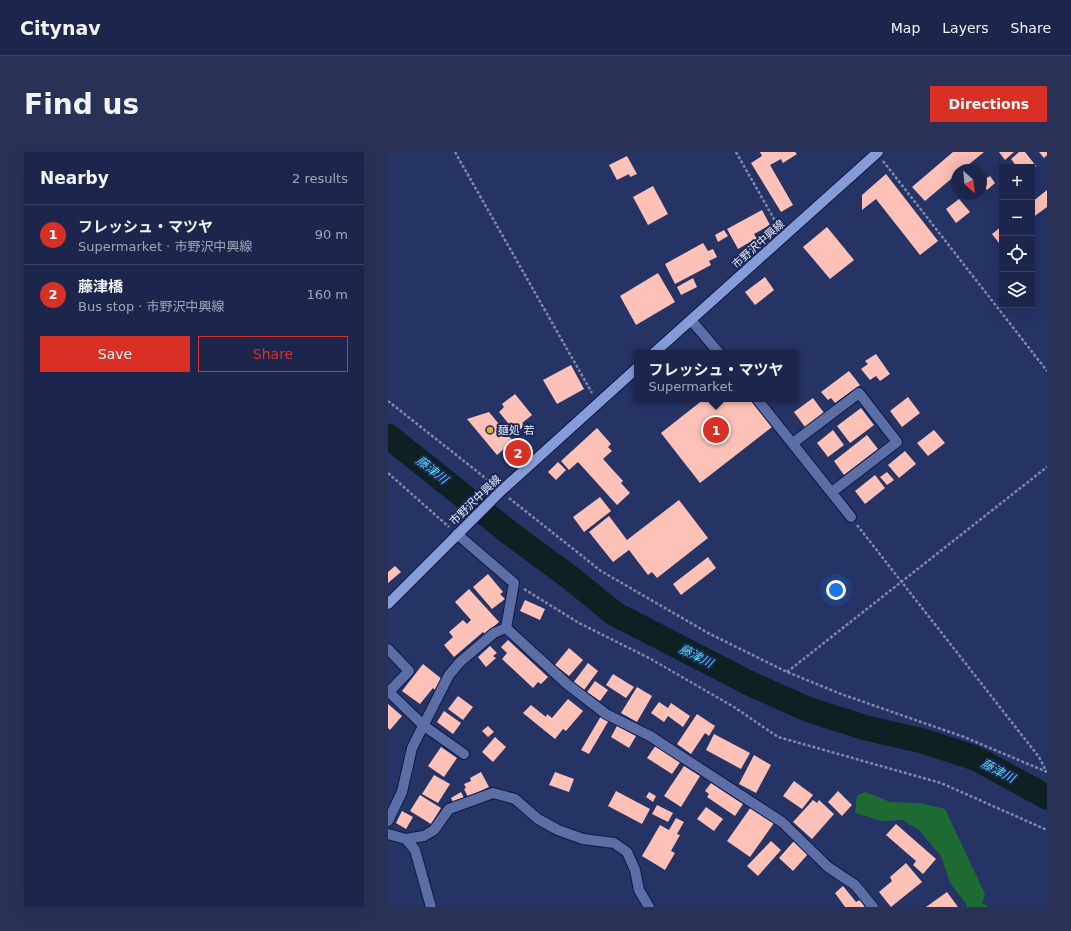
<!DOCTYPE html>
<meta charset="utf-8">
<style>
body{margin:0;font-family:"DejaVu Sans","Noto Sans JP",sans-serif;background:#293256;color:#f1f3f6}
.controls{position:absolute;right:12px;top:12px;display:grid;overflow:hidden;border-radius:0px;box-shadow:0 4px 16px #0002}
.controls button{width:36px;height:36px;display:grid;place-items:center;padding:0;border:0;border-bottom:1px solid #3a4364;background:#1c264c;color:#f1f3f6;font:20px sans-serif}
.compass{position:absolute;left:563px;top:12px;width:36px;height:36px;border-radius:50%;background:#1c264c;box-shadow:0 4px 16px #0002;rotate:153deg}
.you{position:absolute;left:448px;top:438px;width:14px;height:14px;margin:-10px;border:3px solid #fff;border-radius:50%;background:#1a73e8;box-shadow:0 0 0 6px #1a73e833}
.badge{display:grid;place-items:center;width:26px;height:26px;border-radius:50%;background:#d93025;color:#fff;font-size:13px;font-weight:700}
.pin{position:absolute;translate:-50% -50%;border:2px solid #fff;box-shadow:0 1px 4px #0006}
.popup{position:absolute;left:246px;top:198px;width:164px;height:52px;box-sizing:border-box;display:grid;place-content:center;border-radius:0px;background:#1c264c;filter:drop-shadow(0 1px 3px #0005);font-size:13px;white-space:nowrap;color:#a0a5b5}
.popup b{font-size:15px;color:#f1f3f6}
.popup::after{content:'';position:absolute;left:50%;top:100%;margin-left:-8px;border:8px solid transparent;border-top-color:#1c264c}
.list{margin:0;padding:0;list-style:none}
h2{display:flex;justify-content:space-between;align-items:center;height:52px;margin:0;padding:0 16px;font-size:17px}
h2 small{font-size:13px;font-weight:400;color:#a0a5b5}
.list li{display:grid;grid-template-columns:26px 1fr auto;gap:12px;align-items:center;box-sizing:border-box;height:60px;padding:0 16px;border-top:1px solid #3a4364}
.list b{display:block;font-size:15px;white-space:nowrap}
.list p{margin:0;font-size:13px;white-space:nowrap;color:#a0a5b5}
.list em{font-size:13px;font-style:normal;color:#a0a5b5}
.actions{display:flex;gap:8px;padding:12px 16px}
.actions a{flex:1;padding:9px 0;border:1px solid #d93025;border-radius:0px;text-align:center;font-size:14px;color:#d93025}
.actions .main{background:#d93025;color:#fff}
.icon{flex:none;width:22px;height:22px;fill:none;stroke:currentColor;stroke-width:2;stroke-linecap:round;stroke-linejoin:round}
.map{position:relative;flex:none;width:659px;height:755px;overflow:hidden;border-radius:0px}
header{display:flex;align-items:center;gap:24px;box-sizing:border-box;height:56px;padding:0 20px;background:#1c264c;border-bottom:1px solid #3a4364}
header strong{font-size:19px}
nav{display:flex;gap:22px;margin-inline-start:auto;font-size:14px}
.intro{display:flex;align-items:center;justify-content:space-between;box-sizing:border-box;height:96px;padding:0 24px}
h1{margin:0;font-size:28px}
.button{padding:10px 18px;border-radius:0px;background:#d93025;color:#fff;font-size:14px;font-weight:700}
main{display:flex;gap:24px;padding:0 24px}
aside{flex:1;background:#1c264c;border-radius:0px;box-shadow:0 4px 16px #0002}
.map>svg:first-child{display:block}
.green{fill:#1e6a33}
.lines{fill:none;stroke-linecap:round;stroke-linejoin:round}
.river{stroke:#0f2022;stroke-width:25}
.building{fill:#fdc1b8}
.minor-casing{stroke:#0e1948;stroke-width:12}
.major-casing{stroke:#0e1948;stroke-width:12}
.path{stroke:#7f89aa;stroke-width:2.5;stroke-dasharray:3 2;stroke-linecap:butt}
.minor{stroke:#5b6ea5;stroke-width:10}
.major{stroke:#869cd7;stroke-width:10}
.poi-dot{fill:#ddb233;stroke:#1b295a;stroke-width:1.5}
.labels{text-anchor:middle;stroke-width:4;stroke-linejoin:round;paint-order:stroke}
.street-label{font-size:11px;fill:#e9eefb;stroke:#1b295a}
.poi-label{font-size:11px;fill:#e9eefb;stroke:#1b295a;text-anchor:start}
.water-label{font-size:12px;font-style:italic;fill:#52d9ec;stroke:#1b295a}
</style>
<header>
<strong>Citynav</strong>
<nav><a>Map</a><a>Layers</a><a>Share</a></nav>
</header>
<div class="intro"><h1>Find us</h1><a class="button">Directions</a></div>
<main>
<aside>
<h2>Nearby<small>2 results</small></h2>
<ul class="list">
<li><span class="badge">1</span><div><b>フレッシュ・マツヤ</b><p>Supermarket · 市野沢中興線</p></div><em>90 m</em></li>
<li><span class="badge">2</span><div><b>藤津橋</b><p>Bus stop · 市野沢中興線</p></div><em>160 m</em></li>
</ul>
<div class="actions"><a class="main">Save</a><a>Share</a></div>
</aside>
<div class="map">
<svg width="659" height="755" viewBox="0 0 659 755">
<rect width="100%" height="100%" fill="#253365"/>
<polygon class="green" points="478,640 502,650 532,651 557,657 597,742 594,751 601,755 578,755 579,753 562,731 553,704 531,678 514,668 494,669 467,661 469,643"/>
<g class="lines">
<polyline class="river" points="0,284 123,382 184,427 227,462 361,531 419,557 478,576 535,589 587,606 659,645"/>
</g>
<g class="building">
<polygon points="372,0 407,0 409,2 395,11 393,7 382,13 405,53 393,60 363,11 374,4"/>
<polygon points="565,0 596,0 574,18 569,18 569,22 537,49 524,35"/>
<polygon points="611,0 626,0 617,8"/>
<polygon points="631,0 637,0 648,14 644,17 644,15 629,15 623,7"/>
<polygon points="651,0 659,0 659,3 656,6"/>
<polygon points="239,4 249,22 242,25 241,22 229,28 221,13"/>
<polygon points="498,22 550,89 532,103 488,47 474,58 474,43"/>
<polygon points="602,24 607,31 599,38 593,30"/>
<polygon points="265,34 280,62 260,73 245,45"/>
<polygon points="659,38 659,55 644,66 644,50"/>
<polygon points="571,47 582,60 568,71 558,57"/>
<polygon points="374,58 382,73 366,82 370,89 363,93 362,90 350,97 339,77"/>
<polygon points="614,74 614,88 611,91 604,82"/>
<polygon points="439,75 466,108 442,127 415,95"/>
<polygon points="336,78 340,84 330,90 327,83"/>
<polygon points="315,91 320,99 325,97 329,105 321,109 323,113 287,132 277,112"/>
<polygon points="270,121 287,150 248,173 232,144"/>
<polygon points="377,125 386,138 367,153 357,140"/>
<polygon points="305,126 309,135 293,143 289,135"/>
<polygon points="488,202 502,222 492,229 488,224 482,228 473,217 480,212 477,209"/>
<polygon points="183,213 196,237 169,252 155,228"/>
<polygon points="461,219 472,233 447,251 443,246 440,248 433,240"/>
<polygon points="127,242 144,263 134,271 137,273 128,281 111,260 116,255 114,252"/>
<polygon points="520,245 532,261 514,275 502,259"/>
<polygon points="425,246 436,261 417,275 406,260"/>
<polygon points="316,247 362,247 384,275 312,331 273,281"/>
<polygon points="473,256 486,273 462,291 449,274"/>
<polygon points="101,260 125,289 109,303 79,267"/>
<polygon points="209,276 223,292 220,295 224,299 215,307 235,329 233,331 242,341 229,353 190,310 181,318 173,309"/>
<polygon points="445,278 456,293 440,305 429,291"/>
<polygon points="546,278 557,291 540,304 529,291"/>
<polygon points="479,283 490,297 456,323 446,309"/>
<polygon points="517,299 528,312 511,326 500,313"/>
<polygon points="170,310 178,318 168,328 160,320"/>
<polygon points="499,320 506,328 499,333 492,325"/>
<polygon points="487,323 497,336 477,352 467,339"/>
<polygon points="212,345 223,359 196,380 185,365"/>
<polygon points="291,348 320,386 269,426 264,420 260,423 241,398 225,410 201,380 221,364 239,388"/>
<polygon points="320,405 328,416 293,443 285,432"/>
<polygon points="7,414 13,420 0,431 0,420"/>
<polygon points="100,422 115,440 112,442 117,447 104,457 85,435"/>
<polygon points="81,437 111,470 97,482 95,480 66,505 56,493 65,485 61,480 75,468 79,472 83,468 67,450"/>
<polygon points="137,448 157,457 152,468 132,459"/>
<polygon points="120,488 160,525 153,532 150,530 145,536 114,507 119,501 113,495"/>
<polygon points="102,494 109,501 105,504 108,506 98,515 90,505"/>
<polygon points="181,496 195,508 181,524 167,513"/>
<polygon points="200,511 210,519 196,538 185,531"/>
<polygon points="35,512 55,528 47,538 45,536 32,552 14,539"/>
<polygon points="225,522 246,535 238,546 218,533"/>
<polygon points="207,529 220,538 212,549 199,540"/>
<polygon points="249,535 264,544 249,570 233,561"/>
<polygon points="70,544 85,555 75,568 60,557"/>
<polygon points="180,547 195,559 178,579 175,577 167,587 135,561 143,553 158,565 159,562 164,566"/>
<polygon points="271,550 280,556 283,551 302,564 295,575 280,564 276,570 263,561"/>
<polygon points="0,552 14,564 2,578 0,576"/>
<polygon points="56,559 73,571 65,582 49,570"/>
<polygon points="309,562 327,574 321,584 317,581 303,602 289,592"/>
<polygon points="213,564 221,568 201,602 193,598"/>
<polygon points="100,574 106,580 100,585 94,579"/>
<polygon points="229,574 248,584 241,596 223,585"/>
<polygon points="326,582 362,601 353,617 318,598"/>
<polygon points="107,585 118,595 105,610 94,600"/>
<polygon points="268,593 293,609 284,622 259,606"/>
<polygon points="53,595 69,606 56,625 40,614"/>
<polygon points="366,603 383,613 368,641 351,632"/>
<polygon points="296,614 312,624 293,655 276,644"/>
<polygon points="93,620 101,635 80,645 76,637 78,636 76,632 83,629 82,626"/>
<polygon points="167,620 186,627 181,640 161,633"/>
<polygon points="46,623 62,632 50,651 34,642"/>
<polygon points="406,629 425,643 414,657 395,644"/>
<polygon points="323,631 355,652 347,664 319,645 321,642 317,639"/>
<polygon points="228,639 262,657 254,672 220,654"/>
<polygon points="450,639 464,653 454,664 440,650"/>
<polygon points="73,640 76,646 66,652 63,646"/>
<polygon points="261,640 268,644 265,650 258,645"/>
<polygon points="32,643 53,656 43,672 22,659"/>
<polygon points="425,648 429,651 431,648 446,662 424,687 405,670"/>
<polygon points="269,653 285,661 280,670 264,662"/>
<polygon points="318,655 335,667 326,679 309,667"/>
<polygon points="363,655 386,671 362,705 339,689"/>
<polygon points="14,659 25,665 18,677 8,671"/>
<polygon points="288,666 296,670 289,682 292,683 283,699 287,701 277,718 254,704 272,673 281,678"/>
<polygon points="508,672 548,707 535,722 525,713 528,709 498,683"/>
<polygon points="383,689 393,698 370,724 359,714"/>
<polygon points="406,689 420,702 405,719 391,706"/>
<polygon points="518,711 534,730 503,755 491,740 504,729 502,725"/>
<polygon points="455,734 468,750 472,748 477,755 457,755 447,741"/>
<polygon points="559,740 570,755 538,755"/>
</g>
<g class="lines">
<g class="minor-casing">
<g id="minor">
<polyline points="303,168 331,201"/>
<polyline points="369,247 463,365"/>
<polyline points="405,291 471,241 509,290 444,340"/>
<polyline points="69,382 126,431 118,476"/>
<polyline points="118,476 179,532 218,562 262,584 394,670 440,715 467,733 485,755"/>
<polyline points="0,497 21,519 1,540 35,573 76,602"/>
<polyline points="0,669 14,640 24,596 61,523 72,510 106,481 118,476"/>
<polyline points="0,682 18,687 27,698 43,755"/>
<polyline points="18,687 36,684 46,678 61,657 105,641 127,647 150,667 170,678 195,687 226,691 239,700 247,718 251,738 261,755"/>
</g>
</g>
<g class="major-casing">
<g id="major">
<polyline points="266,201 490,0"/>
<polyline points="0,452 113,339 249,216"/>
</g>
</g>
<g class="path">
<polyline points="67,0 204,241"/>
<polyline points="348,0 390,74"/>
<polyline points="495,9 659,219"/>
<polyline points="0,249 105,332"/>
<polyline points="0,321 61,375"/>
<polyline points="121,346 213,419 322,482 399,520 453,542 576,585 659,620"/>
<polyline points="469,373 651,605 658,619"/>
<polyline points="136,437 191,471 261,506 346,555 390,585 553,631 659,678"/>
<polyline points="399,520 659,315"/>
</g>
<use href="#minor" class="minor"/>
<use href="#major" class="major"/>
</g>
<circle class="poi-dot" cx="102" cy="278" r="4"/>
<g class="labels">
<g class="street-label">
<text transform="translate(370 92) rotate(-42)" y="4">市野沢中興線</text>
<text transform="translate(87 348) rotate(-44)" y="4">市野沢中興線</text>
</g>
<g class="poi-label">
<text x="110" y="282">麺処 若</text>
</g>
<g class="water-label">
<text transform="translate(44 318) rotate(38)" y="4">藤津川</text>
<text transform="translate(308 504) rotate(27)" y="4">藤津川</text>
<text transform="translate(610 619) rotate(28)" y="4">藤津川</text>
</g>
</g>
</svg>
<div class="controls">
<button>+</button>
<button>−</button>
<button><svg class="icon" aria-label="locate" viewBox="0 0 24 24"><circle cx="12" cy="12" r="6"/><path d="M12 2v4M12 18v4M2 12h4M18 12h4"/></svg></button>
<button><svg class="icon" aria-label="layers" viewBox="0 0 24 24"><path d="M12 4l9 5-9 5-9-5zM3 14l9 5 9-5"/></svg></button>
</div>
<svg class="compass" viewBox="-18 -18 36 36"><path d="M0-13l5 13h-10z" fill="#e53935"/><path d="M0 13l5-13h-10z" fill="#a0a5b5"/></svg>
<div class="you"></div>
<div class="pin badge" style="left:328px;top:278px">1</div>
<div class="popup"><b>フレッシュ・マツヤ</b>Supermarket</div>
<div class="pin badge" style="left:130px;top:301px">2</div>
</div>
</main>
